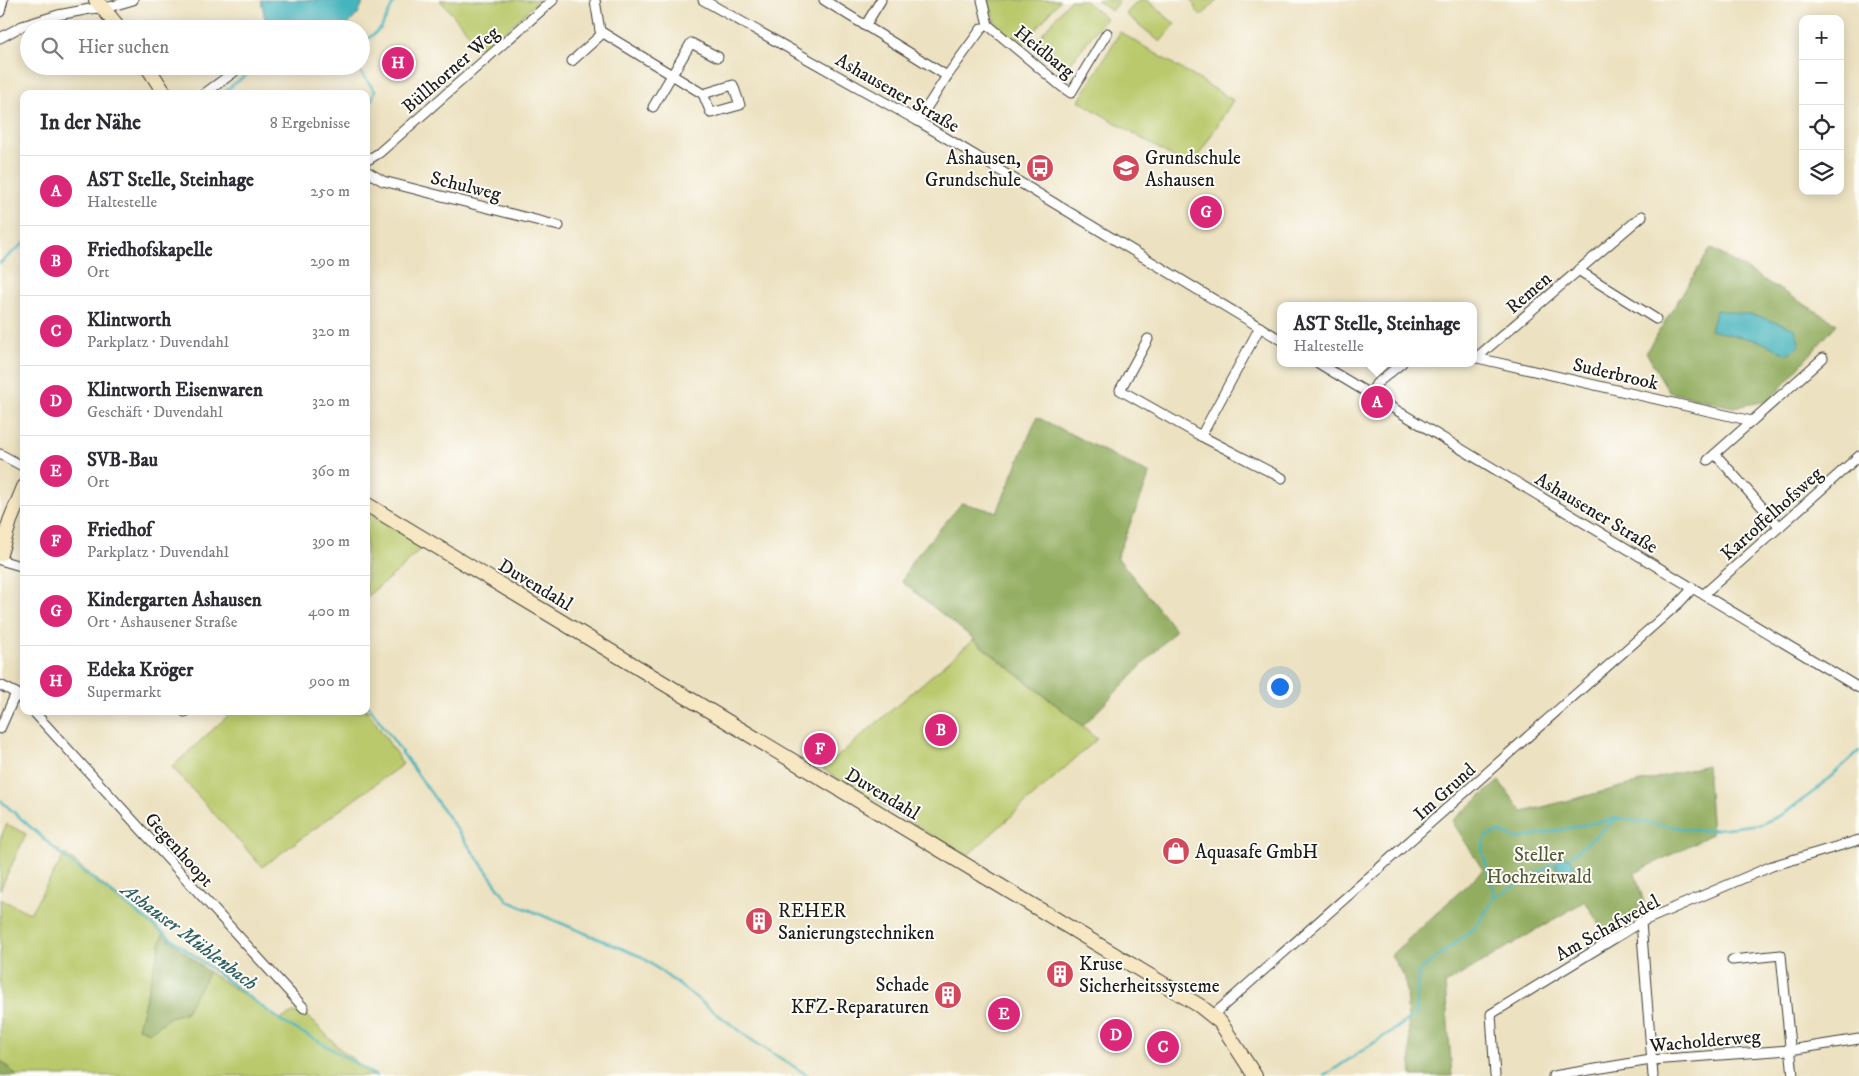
<!DOCTYPE html>
<html lang="de">
<meta charset="utf-8">
<style>
body{margin:0;font-family:"IM FELL DW Pica",serif;background:#f2f2f3;color:#2b2b33}
.controls{position:absolute;right:15px;top:15px;display:grid;overflow:hidden;border-radius:10px;box-shadow:0 2px 12px #0003}
.controls button{width:45px;height:45px;display:grid;place-items:center;padding:0;border:0;border-bottom:1px solid #e1e1e2;background:#fff;color:#2b2b33;font:25px sans-serif}
.you{position:absolute;left:1279px;top:686px;width:18px;height:18px;margin:-12px;border:4px solid #fff;border-radius:50%;background:#1a73e8;box-shadow:0 0 0 8px #1a73e833}
.badge{display:grid;place-items:center;width:32px;height:32px;border-radius:50%;background:#db2777;color:#fff;font-size:16px;font-weight:700}
.pin{position:absolute;translate:-50% -50%;border:2px solid #fff;box-shadow:0 1px 5px #0006}
.popup{position:absolute;left:1277px;top:302px;width:200px;height:65px;box-sizing:border-box;display:grid;place-content:center;border-radius:10px;background:#fff;filter:drop-shadow(0 1px 4px #0005);font-size:16px;white-space:nowrap;color:#7c7c81}
.popup b{font-size:19px;color:#2b2b33}
.popup::after{content:'';position:absolute;left:50%;top:100%;margin-left:-10px;border:10px solid transparent;border-top-color:#fff}
.list{margin:0;padding:0;list-style:none}
h2{display:flex;justify-content:space-between;align-items:center;height:65px;margin:0;padding:0 20px;font-size:21px}
h2 small{font-size:16px;font-weight:400;color:#7c7c81}
.list li{display:grid;grid-template-columns:32px 1fr auto;gap:15px;align-items:center;box-sizing:border-box;height:70px;padding:0 20px;border-top:1px solid #e1e1e2}
.list b{display:block;font-size:19px;white-space:nowrap}
.list p{margin:0;font-size:16px;white-space:nowrap;color:#7c7c81}
.list em{font-size:16px;font-style:normal;color:#7c7c81}
.icon{flex:none;width:28px;height:28px;fill:none;stroke:currentColor;stroke-width:2;stroke-linecap:round;stroke-linejoin:round}
.map{position:relative;flex:none;width:1859px;height:1076px;overflow:hidden}
.search{position:absolute;background:#fff;box-shadow:0 2px 12px #0003;left:20px;top:20px;width:350px;height:55px;display:flex;align-items:center;gap:12px;box-sizing:border-box;padding:0 18px;border-radius:28px;color:#7c7c81;font-size:19px}
.panel{position:absolute;background:#fff;box-shadow:0 2px 12px #0003;left:20px;top:90px;width:350px;height:625px;border-radius:10px}
.map>svg:first-child{display:block}
.green{fill:#bac96c;stroke:#6b7244}
.forest{fill:#93ad60;stroke:#58643e}
.water{fill:#45b4bc;stroke:#30686c}
.lines{fill:none;stroke-linecap:round;stroke-linejoin:round}
.stream{stroke:#45b4bc;stroke-width:2.5}
.street-casing{stroke:#3b3a35;stroke-width:11}
.secondary-casing{stroke:#3b3a35;stroke-width:16}
.street{stroke:#fff;stroke-width:9}
.secondary{stroke:#f7e8c3;stroke-width:14}
.labels{text-anchor:middle;stroke-width:4;stroke-linejoin:round;paint-order:stroke}
.street-label{font-size:19px;fill:#1c1c1c;stroke:#fdfcf7}
.poi-label{font-size:19px;fill:#1c1c1c;stroke:#fdfcf7;text-anchor:start}
.park-label{font-size:19px;fill:#535938;stroke:#fdfcf7}
.water-label{font-size:20px;font-style:italic;fill:#2e6064;stroke:#fdfcf7}
</style>
<div class="map">
<svg width="1859" height="1076" viewBox="0 0 1859 1076">
<rect width="100%" height="100%" fill="#fdfcf7"/>
<filter id="ink" filterUnits="userSpaceOnUse"><feTurbulence type="fractalNoise" baseFrequency=".02" numOctaves="2"/><feDisplacementMap in="SourceGraphic" scale="10" xChannelSelector="R" yChannelSelector="G"/><feConvolveMatrix kernelMatrix="1 2 1 2 8 2 1 2 1" color-interpolation-filters="sRGB"/></filter>
<filter id="wash" filterUnits="userSpaceOnUse"><feTurbulence type="fractalNoise" baseFrequency=".0096" numOctaves="4" result="noise"/><feDisplacementMap in="SourceGraphic" scale="20" xChannelSelector="R" yChannelSelector="G"/><feGaussianBlur stdDeviation="1.12" result="paint"/><feColorMatrix in="noise" values="0 0 0 0 0 0 0 0 0 0 0 0 0 0 0 0 0 1.4 0 .05"/><feComposite in="paint" operator="in"/></filter>
<g filter="url(#wash)">
<rect width="100%" height="100%" fill="#ece1c0"/>
<g class="green">
<polygon points="440,0 539,0 484,51"/>
<polygon points="988,0 1060,0 1022,47 996,25"/>
<polygon points="1070,0 1084,0 1106,18 1065,70 1033,45"/>
<polygon points="1097,0 1120,0 1111,11"/>
<polygon points="1138,0 1147,0 1175,24 1160,42 1126,14"/>
<polygon points="1192,0 1218,0 1201,16 1196,11"/>
<polygon points="1120,32 1233,100 1191,168 1079,101"/>
<polygon points="366,510 422,547 403,567 366,597"/>
<polygon points="973,640 1083,726 1097,739 968,855 907,821 823,769"/>
<polygon points="366,708 403,764 262,867 172,767 233,711 366,711"/>
<polygon points="7,824 26,834 0,890 0,839"/>
<polygon points="65,854 163,934 138,1028 150,1032 170,1017 185,1013 209,972 281,1019 301,1009 340,1049 374,1076 17,1076 0,1060 0,899 30,913"/>
</g>
<g class="forest">
<polygon points="1711,248 1837,324 1769,401 1733,407 1669,392 1646,352"/>
<polygon points="1037,417 1150,474 1117,557 1176,630 1083,726 902,582 912,561 962,503 997,512"/>
<polygon points="1707,765 1712,834 1635,873 1646,909 1605,934 1585,901 1445,984 1452,1076 1412,1076 1405,979 1391,955 1483,870 1452,821 1499,781 1523,812"/>
<polygon points="163,934 209,972 185,1013 170,1017 150,1032 138,1028"/>
<polygon points="0,1060 17,1076 0,1076"/>
</g>
<g class="water">
<polygon points="261,0 364,0 358,14 344,29 267,29"/>
<polygon points="1716,310 1758,316 1795,329 1800,346 1787,354 1759,341 1710,330"/>
<circle cx="1565" cy="866" r="9"/>
</g>
<g class="lines">
<g class="stream">
<polyline points="361,45 381,28 395,0"/>
<polyline points="356,66 375,91 366,114"/>
<polyline points="221,94 258,66"/>
<polyline points="0,263 24,243"/>
<polyline points="366,702 508,901 642,957 753,1041 809,1076"/>
<polyline points="0,800 70,862 233,985 284,1023 320,1042 376,1076"/>
<polyline points="1570,857 1616,819"/>
<polyline points="1495,897 1555,863"/>
<polyline points="1324,1076 1416,1015 1418,972 1477,926 1495,897 1482,849 1486,836 1500,832 1517,839 1617,818 1701,831 1761,824 1783,814 1816,790 1859,751"/>
</g>
</g>
</g>
<g filter="url(#ink)">
<g class="lines">
<g class="street-casing">
<g id="street">
<polyline points="595,0 600,31 703,94 711,113 740,105 733,85 703,94"/>
<polyline points="703,0 918,121 1281,340"/>
<polyline points="824,0 947,76"/>
<polyline points="982,0 988,25 1061,86 1071,93 1107,33"/>
<polyline points="0,12 3,0"/>
<polyline points="865,26 881,0"/>
<polyline points="0,38 22,26 58,15 90,9 109,7 133,0"/>
<polyline points="572,61 603,33"/>
<polyline points="204,94 234,72"/>
<polyline points="653,107 691,43 718,57"/>
<polyline points="918,121 947,76 982,28"/>
<polyline points="366,161 379,153 553,0"/>
<polyline points="366,171 383,181 559,226"/>
<polyline points="1578,270 1656,319"/>
<polyline points="1260,327 1201,436 1282,478"/>
<polyline points="1148,339 1120,390 1201,436"/>
<polyline points="1473,357 1752,421 1823,358"/>
<polyline points="1476,358 1642,216"/>
<polyline points="1318,363 1859,688"/>
<polyline points="1370,396 1376,384 1402,363"/>
<polyline points="0,454 24,467"/>
<polyline points="1715,454 1780,527"/>
<polyline points="1708,460 1752,421"/>
<polyline points="0,560 24,567"/>
<polyline points="1704,594 1859,456"/>
<polyline points="0,685 16,693 24,702"/>
<polyline points="33,711 304,1008"/>
<polyline points="184,711 185,712"/>
<polyline points="0,729 16,693"/>
<polyline points="1641,922 1653,1076"/>
<polyline points="1732,960 1781,955 1793,1076"/>
<polyline points="1213,1015 1679,603 1693,588"/>
<polyline points="1495,1076 1491,1014 1641,922 1772,866 1859,840"/>
<polyline points="1553,1076 1651,1060 1790,1050 1859,1039"/>
</g>
</g>
<g class="secondary-casing">
<g id="secondary">
<polyline points="96,0 120,29"/>
<polyline points="147,66 165,94"/>
<polyline points="366,504 1200,1006 1220,1022 1255,1076"/>
<polyline points="0,554 10,521 24,487"/>
</g>
</g>
<use href="#street" class="street"/>
<use href="#secondary" class="secondary"/>
</g>
</g>
<defs>
<g id="bus-disc" transform="scale(1.4375)"><circle r="9.5" fill="#d1495b" stroke="#fdfcf7"/><path d="M-5-6H5V4H4V6H2V4H-2V6H-4V4H-5ZM-3.5-4V0h7V-4ZM-3.5 1.2v1.5H-2V1.2ZM2 1.2v1.5H3.5V1.2Z" fill="#fff"/></g>
<g id="school-disc" transform="scale(1.4375)"><circle r="9.5" fill="#d1495b" stroke="#fdfcf7"/><path d="M0-5L7-2L0 1L-7-2ZM-4 1L0 2.5L4 1V4Q0 6-4 4Z" fill="#fff"/></g>
<g id="shop-disc" transform="scale(1.4375)"><circle r="9.5" fill="#d1495b" stroke="#fdfcf7"/><path d="M-5-2.5h2.3a2.7 3.5 0 0 1 5.4 0H5L5.5 6h-11ZM-1.5-2.5h3a1.5 2.3 0 0 0-3 0Z" fill="#fff"/></g>
<g id="building-disc" transform="scale(1.4375)"><circle r="9.5" fill="#d1495b" stroke="#fdfcf7"/><path d="M-4-6H4V6H1V3H-1V6H-4ZM-2.5-4.3h1.7v1.8h-1.7ZM.8-4.3h1.7v1.8H.8ZM-2.5-1h1.7V.8h-1.7ZM.8-1h1.7V.8H.8Z" fill="#fff"/></g>
</defs>
<g fill-rule="evenodd">
<use href="#bus-disc" x="1040" y="168"/>
<use href="#school-disc" x="1126" y="168"/>
<use href="#shop-disc" x="1176" y="851"/>
<use href="#building-disc" x="759" y="921"/>
<use href="#building-disc" x="1060" y="974"/>
<use href="#building-disc" x="948" y="995"/>
</g>
<g class="labels">
<g class="street-label">
<text transform="translate(1045 51) rotate(39)" y="7">Heidbarg</text>
<text transform="translate(450 69) rotate(-41)" y="7">Büllhorner Weg</text>
<text transform="translate(898 92) rotate(30)" y="7">Ashausener Straße</text>
<text transform="translate(466 185) rotate(14)" y="7">Schulweg</text>
<text transform="translate(1528 292) rotate(-41)" y="7">Remen</text>
<text transform="translate(1616 373) rotate(13)" y="7">Suderbrook</text>
<text transform="translate(1597 512) rotate(31)" y="7">Ashausener Straße</text>
<text transform="translate(1771 513) rotate(-42)" y="7">Kartoffelhofsweg</text>
<text transform="translate(536 584) rotate(31)" y="7">Duvendahl</text>
<text transform="translate(1444 791) rotate(-42)" y="7">Im Grund</text>
<text transform="translate(883 793) rotate(31)" y="7">Duvendahl</text>
<text transform="translate(180 849) rotate(48)" y="7">Gegenhoopt</text>
<text transform="translate(1607 927) rotate(-29)" y="7">Am Schafwedel</text>
<text transform="translate(1705 1040) rotate(-5)" y="7">Wacholderweg</text>
</g>
<g class="poi-label">
<text x="1021" y="164" text-anchor="end">Ashausen,<tspan x="1021" dy="22">Grundschule</tspan></text>
<text x="1145" y="164">Grundschule<tspan x="1145" dy="22">Ashausen</tspan></text>
<text x="1195" y="858">Aquasafe GmbH</text>
<text x="778" y="917">REHER<tspan x="778" dy="22">Sanierungstechniken</tspan></text>
<text x="1079" y="970">Kruse<tspan x="1079" dy="22">Sicherheitssysteme</tspan></text>
<text x="929" y="991" text-anchor="end">Schade<tspan x="929" dy="22">KFZ-Reparaturen</tspan></text>
</g>
<g class="park-label">
<text x="1539" y="861">Steller<tspan x="1539" dy="22">Hochzeitwald</tspan></text>
</g>
<g class="water-label">
<text transform="translate(190 936) rotate(37)" y="7">Ashauser Mühlenbach</text>
</g>
</g>
</svg>
<div class="controls">
<button>+</button>
<button>−</button>
<button><svg class="icon" aria-label="locate" viewBox="0 0 24 24"><circle cx="12" cy="12" r="6"/><path d="M12 2v4M12 18v4M2 12h4M18 12h4"/></svg></button>
<button><svg class="icon" aria-label="layers" viewBox="0 0 24 24"><path d="M12 4l9 5-9 5-9-5zM3 14l9 5 9-5"/></svg></button>
</div>
<div class="you"></div>
<div class="pin badge" style="left:1377px;top:402px">A</div>
<div class="popup"><b>AST Stelle, Steinhage</b>Haltestelle</div>
<div class="pin badge" style="left:941px;top:730px">B</div>
<div class="pin badge" style="left:1163px;top:1047px">C</div>
<div class="pin badge" style="left:1116px;top:1035px">D</div>
<div class="pin badge" style="left:1004px;top:1014px">E</div>
<div class="pin badge" style="left:820px;top:749px">F</div>
<div class="pin badge" style="left:1206px;top:212px">G</div>
<div class="pin badge" style="left:398px;top:63px">H</div>
<div class="search"><svg class="icon" aria-label="search" viewBox="0 0 24 24"><circle cx="10" cy="10" r="6"/><path d="M15 15l6 6"/></svg>Hier suchen</div>
<section class="panel">
<h2>In der Nähe<small>8 Ergebnisse</small></h2>
<ul class="list">
<li><span class="badge">A</span><div><b>AST Stelle, Steinhage</b><p>Haltestelle</p></div><em>250 m</em></li>
<li><span class="badge">B</span><div><b>Friedhofskapelle</b><p>Ort</p></div><em>290 m</em></li>
<li><span class="badge">C</span><div><b>Klintworth</b><p>Parkplatz · Duvendahl</p></div><em>320 m</em></li>
<li><span class="badge">D</span><div><b>Klintworth Eisenwaren</b><p>Geschäft · Duvendahl</p></div><em>320 m</em></li>
<li><span class="badge">E</span><div><b>SVB-Bau</b><p>Ort</p></div><em>360 m</em></li>
<li><span class="badge">F</span><div><b>Friedhof</b><p>Parkplatz · Duvendahl</p></div><em>390 m</em></li>
<li><span class="badge">G</span><div><b>Kindergarten Ashausen</b><p>Ort · Ashausener Straße</p></div><em>400 m</em></li>
<li><span class="badge">H</span><div><b>Edeka Kröger</b><p>Supermarkt</p></div><em>900 m</em></li>
</ul>
</section>
</div>
